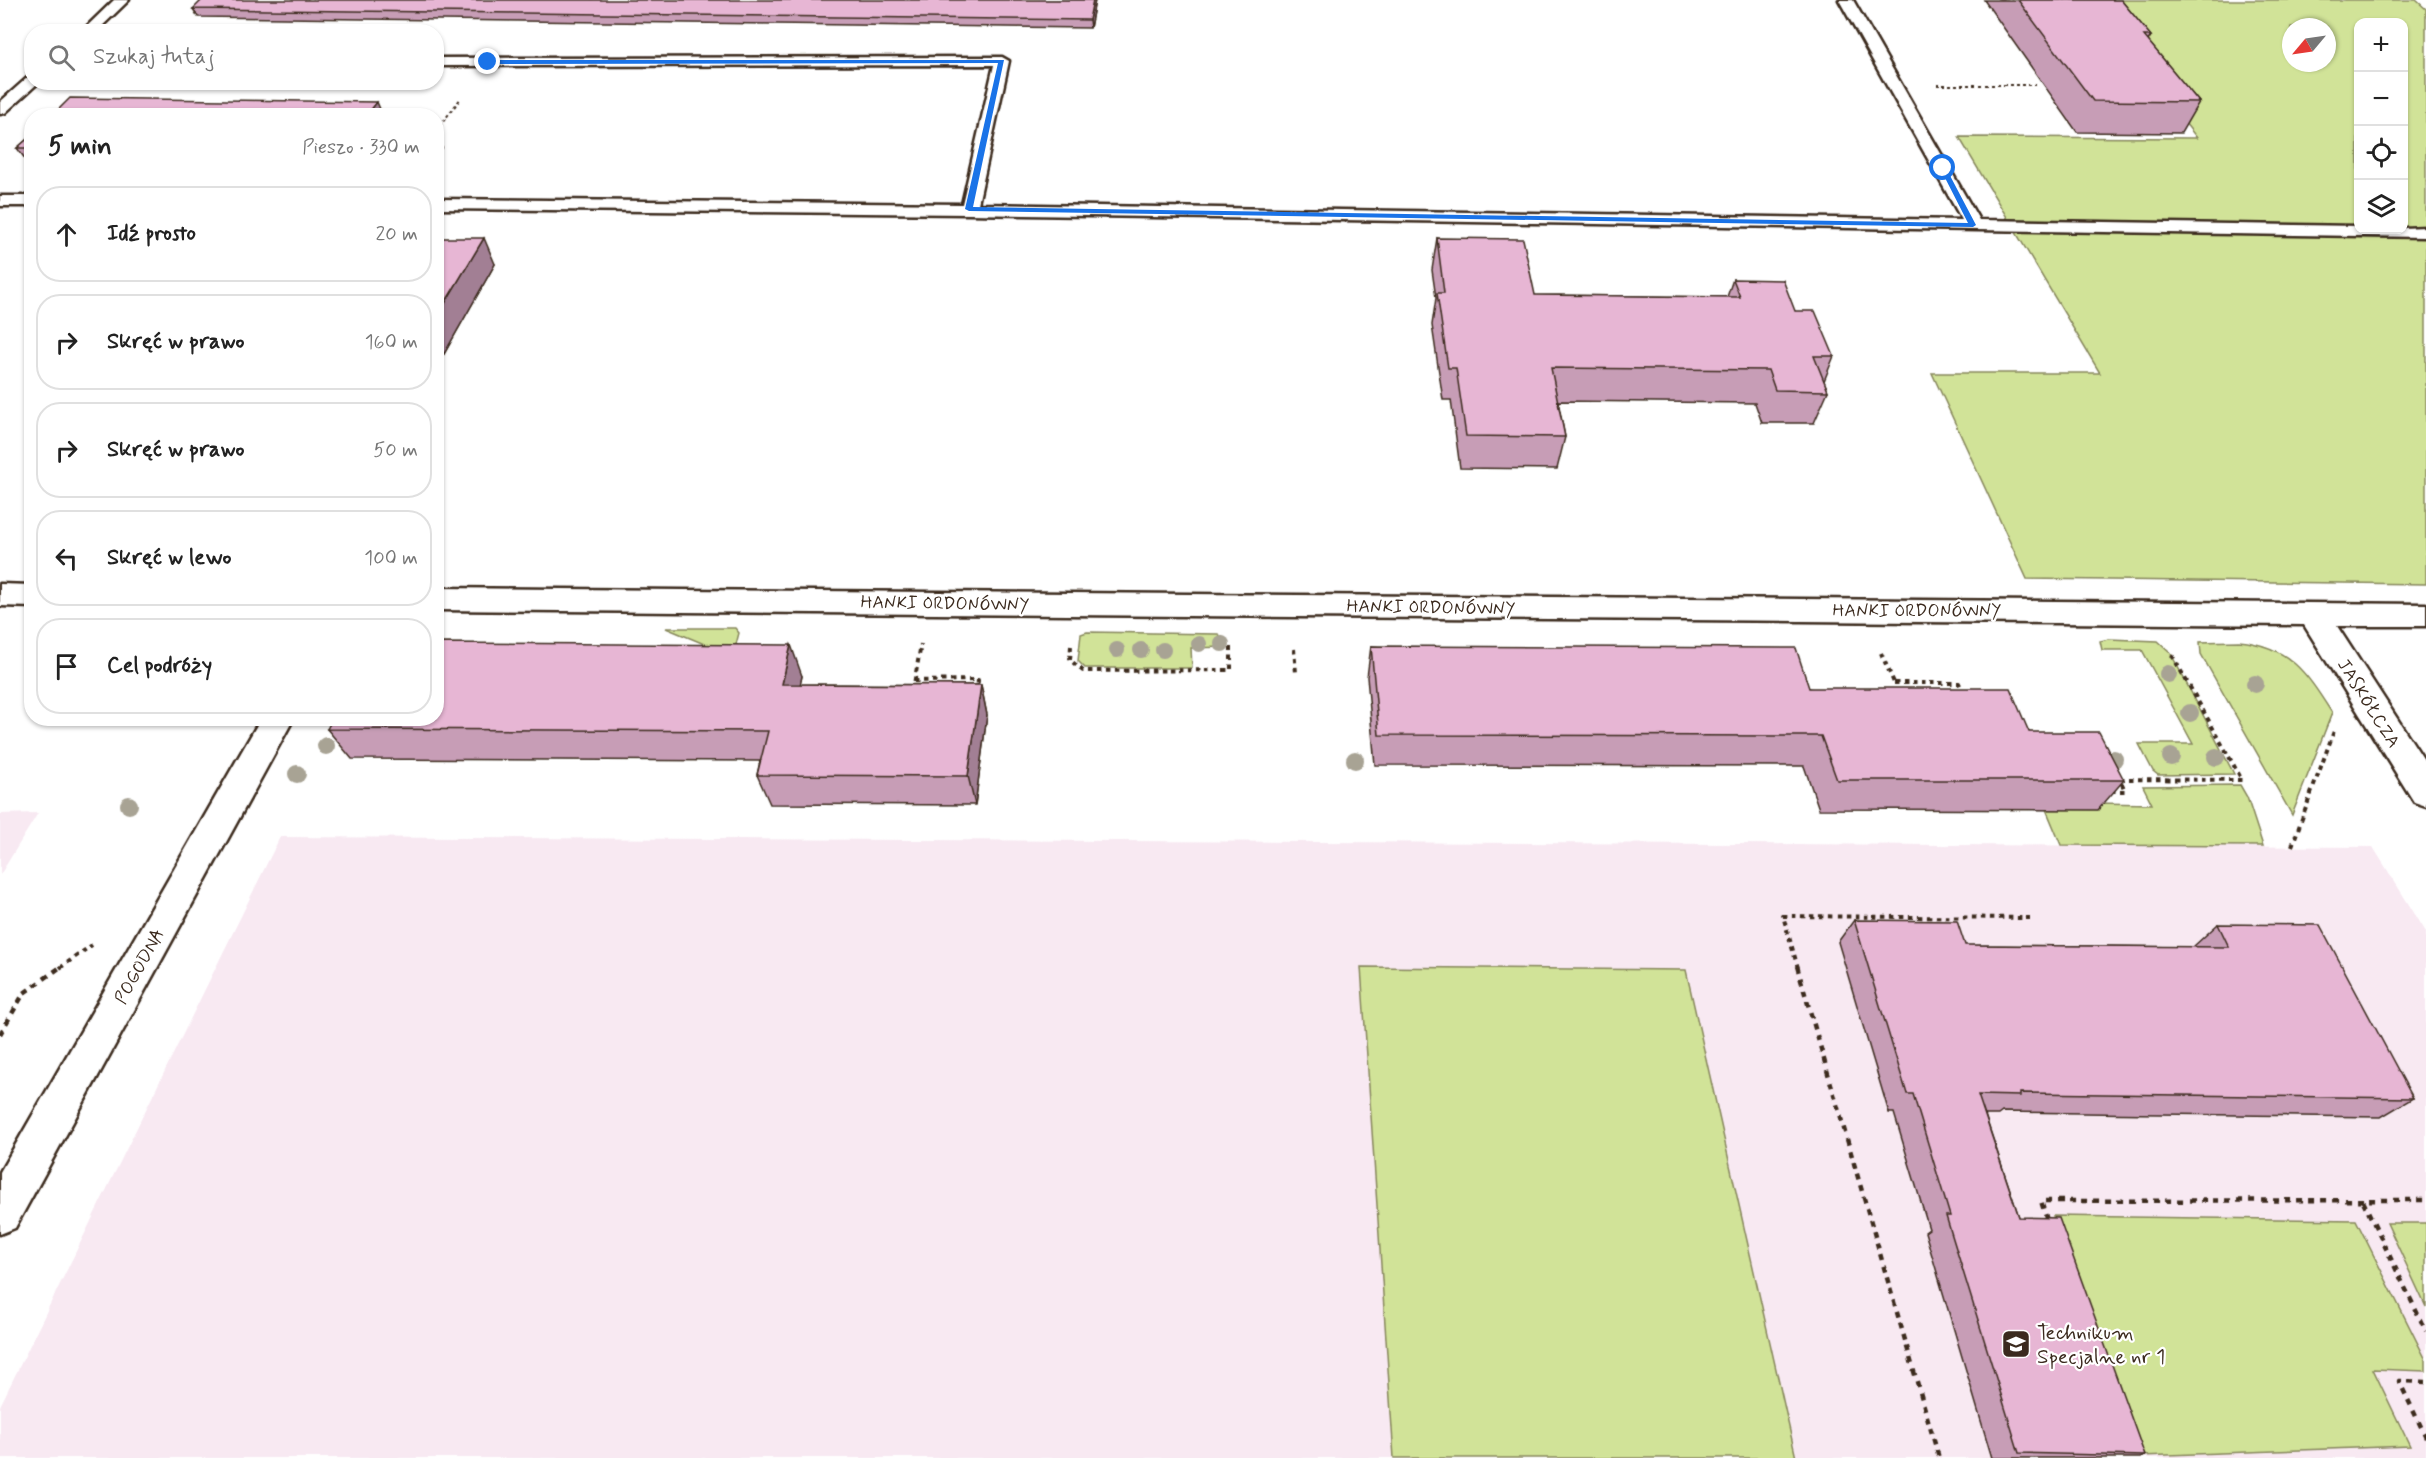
<!DOCTYPE html>
<html lang="pl">
<meta charset="utf-8">
<style>
body{margin:0;font-family:Mynerve,sans-serif;background:#f6f6f6;color:#222}
.controls{position:absolute;right:18px;top:18px;display:grid;overflow:hidden;border-radius:12px;box-shadow:0 2px 4px #0004}
.controls button{width:54px;height:54px;display:grid;place-items:center;padding:0;border:0;border-bottom:2px solid #e0e0e0;background:#fff;color:#222;font:30px sans-serif}
.compass{position:absolute;left:2282px;top:18px;width:54px;height:54px;border-radius:50%;background:#fff;box-shadow:0 2px 4px #0004;rotate:241deg}
.stop{position:absolute;width:18px;height:18px;margin:-14px;border:4px solid #1a73e8;border-radius:50%;background:#fff}
.stop.end{background:#1a73e8;border-color:#fff;box-shadow:0 2px 6px #0008}
.list{margin:0;padding:0;list-style:none}
h2{display:flex;justify-content:space-between;align-items:center;height:78px;margin:0;padding:0 24px;font-size:26px}
h2 small{font-size:20px;font-weight:400;color:#767676}
.list li{display:grid;grid-template-columns:39px 1fr auto;gap:18px;align-items:center;box-sizing:border-box;height:96px;margin:0 12px 12px;padding:0 12px;border:2px solid #e0e0e0;border-radius:24px}
.list b{display:block;font-size:22px;white-space:nowrap}
.list em{font-size:20px;font-style:normal;color:#767676}
.icon{flex:none;width:33px;height:33px;fill:none;stroke:currentColor;stroke-width:2;stroke-linecap:round;stroke-linejoin:round}
.map{position:relative;flex:none;width:2426px;height:1458px;overflow:hidden}
.search{position:absolute;background:#fff;box-shadow:0 2px 4px #0004;left:24px;top:24px;width:420px;height:66px;display:flex;align-items:center;gap:15px;box-sizing:border-box;padding:0 21px;border-radius:24px;color:#767676;font-size:22px}
.panel{position:absolute;background:#fff;box-shadow:0 2px 4px #0004;left:24px;top:108px;width:420px;height:618px;border-radius:24px}
.map>svg:first-child{display:block}
.built{fill:#f8e9f2}
.green{fill:#d1e398;stroke:#86865b;stroke-width:1.5;fill-rule:evenodd}
.lines{fill:none;stroke-linecap:round;stroke-linejoin:round}
.service-casing{stroke:#3b2a1e;stroke-width:5}
.minor-casing{stroke:#3b2a1e;stroke-width:5}
.path-far2{stroke:#3b2a1e;stroke-width:2;stroke-dasharray:3 3;stroke-linecap:butt}
.path-far1{stroke:#3b2a1e;stroke-width:4;stroke-dasharray:4.5 4.5;stroke-linecap:butt}
.path{stroke:#3b2a1e;stroke-width:4.5;stroke-dasharray:6 6;stroke-linecap:butt}
.service{fill:#fff;fill-rule:evenodd}
.minor{fill:#fff;fill-rule:evenodd}
.tree{fill:#a8a394}
.wall{fill:#c79db6;stroke:#3b2a1e;stroke-width:1.5}
.shaded-wall{fill:#a27f94;stroke:#3b2a1e;stroke-width:1.5}
.building{fill:#e7b6d4;stroke:#3b2a1e;stroke-width:1.5}
.route{fill:#1a73e8}
.labels{text-anchor:middle;stroke-width:4.5;stroke-linejoin:round;paint-order:stroke}
.street-label{font-size:18px;fill:#3b2a1e;stroke:#fff}
.near-poi-label{font-size:21px;fill:#3b2a1e;stroke:#fff;text-anchor:start}
</style>
<div class="map">
<svg width="2426" height="1458" viewBox="0 0 2426 1458">
<rect width="100%" height="100%" fill="#fff"/>
<filter id="ink" filterUnits="userSpaceOnUse"><feTurbulence type="fractalNoise" baseFrequency=".0167" numOctaves="2"/><feDisplacementMap in="SourceGraphic" scale="12" xChannelSelector="R" yChannelSelector="G"/><feConvolveMatrix kernelMatrix="1 2 1 2 8 2 1 2 1" color-interpolation-filters="sRGB"/></filter>
<g filter="url(#ink)">
<g class="built">
<polygon points="38,813 0,875 0,814"/>
<polygon points="280,837 2373,847 2426,932 2426,1458 0,1458 0,1406"/>
</g>
<g class="green">
<path d="M2087 0H2416L2426 9V584L2027 579 1932 373H2100L1959 137 2197 138ZM2358 22H2404V230H2358ZM2291 27H2327V63H2291Z"/>
<polygon points="666,628 735,628 739,633 733,656"/>
<polygon points="1087,632 1218,634 1224,638 1225,647 1191,648 1192,668 1085,668 1078,661 1081,634"/>
<polygon points="2109,639 2158,641 2170,652 2234,774 2158,775 2153,771 2139,744 2193,744 2142,650 2102,650 2100,641"/>
<path d="M2239 641C2290 646 2307 674 2332 713L2292 815 2201 654 2200 642Z"/>
<polygon points="2240,785 2247,797 2263,846 2061,845 2046,809 2094,803 2152,804 2143,786"/>
<polygon points="1361,967 1686,970 1796,1458 1394,1458"/>
<polygon points="2053,1216 2356,1220 2426,1360 2426,1371 2373,1369 2410,1446 2141,1456"/>
<polygon points="2387,1223 2426,1223 2426,1307"/>
</g>
<g class="lines">
<g class="service-casing">
<g id="service">
<polygon points="114,0 129,0 96,32 81,32"/>
<polygon points="1839,0 1853,0 1979,220 2358,226 2358,230 2426,227 2426,237 969,214 436,209 436,199 962,204 994,65 436,66 436,58 1002,57 1009,61 978,204 1962,220"/>
<polygon points="32,77 32,82 38,82 37,84 5,113 0,114 0,102 27,78"/>
<rect x="0" y="196" width="32" height="10"/>
</g>
</g>
<g class="minor-casing">
<g id="minor">
<polygon points="0,584 32,585 32,607 0,606"/>
<polygon points="436,588 2426,604 2426,626 2337,626 2426,763 2426,806 2414,802 2304,625 436,610"/>
<polygon points="261,718 294,718 15,1228 0,1234 0,1172"/>
</g>
</g>
<g class="path-far2">
<polyline points="1937,85 2037,85"/>
<polyline points="436,131 461,98"/>
<polyline points="436,148 443,148"/>
</g>
<g class="path-far1">
<polyline points="1071,646 1070,660 1083,671 1231,670 1231,647"/>
<polyline points="1294,649 1296,673"/>
<polyline points="1881,653 1895,685"/>
<polyline points="914,681 978,680 977,690"/>
<polyline points="1894,683 1959,683 1963,692"/>
<polyline points="913,690 921,644"/>
<polyline points="2111,791 2125,791 2120,779 2242,780 2172,655"/>
<polyline points="2292,846 2334,731"/>
<polyline points="60,968 92,945"/>
<polyline points="1798,968 1783,916 2030,918"/>
</g>
<g class="path">
<polyline points="1797,966 1939,1458"/>
<polyline points="0,1034 24,993 62,966"/>
<polyline points="2363,1201 2426,1331"/>
<polyline points="2047,1220 2041,1201 2426,1200"/>
<polyline points="2426,1382 2399,1381 2426,1437"/>
</g>
<use href="#service" class="service"/>
<use href="#minor" class="minor"/>
</g>
<g class="tree">
<circle cx="1199" cy="644" r="8"/>
<circle cx="1222" cy="644" r="8"/>
<circle cx="1117" cy="650" r="8"/>
<circle cx="1141" cy="650" r="8"/>
<circle cx="1163" cy="650" r="8"/>
<circle cx="2168" cy="674" r="9"/>
<circle cx="2255" cy="684" r="9"/>
<circle cx="2190" cy="713" r="9"/>
<circle cx="326" cy="746" r="9"/>
<circle cx="2171" cy="757" r="9"/>
<circle cx="2216" cy="757" r="9"/>
<circle cx="2114" cy="759" r="9"/>
<circle cx="1355" cy="760" r="9"/>
<circle cx="297" cy="774" r="9"/>
<circle cx="129" cy="805" r="9"/>
</g>
<g class="wall">
<polygon points="1095,0 1090,28 198,17 193,9"/>
<polygon points="1984,0 2121,0 2151,36 2148,41 2199,102 2181,133 2077,132"/>
<polygon points="32,135 32,168 17,148"/>
<polygon points="436,238 495,264 444,354 436,354"/>
<polygon points="1437,238 1535,295 1727,297 1733,279 1795,311 1834,356 1824,381 1828,391 1814,423 1762,423 1755,403 1558,401 1565,437 1557,469 1460,468 1451,400 1443,400 1432,325 1436,298 1432,270"/>
<polygon points="1371,646 1809,688 2029,732 2124,780 2098,810 1819,809 1804,766 1375,765 1367,677"/>
<polygon points="802,676 800,684 981,685 987,715 975,805 770,804 757,775 760,761 352,759 327,729"/>
<polygon points="1854,920 1965,945 2194,947 2194,946 2218,924 2413,1098 2381,1117 2002,1112 1998,1115 1985,1115 2019,1217 2145,1456 2140,1458 1992,1458 1925,1232 1929,1229 1894,1113 1889,1113 1838,942"/>
</g>
<g class="shaded-wall">
<polygon points="1093,0 1095,0 1090,28 1089,20"/>
<polygon points="377,102 383,116 366,116"/>
<polygon points="484,238 495,264 444,354 436,341 436,318"/>
<polygon points="791,645 802,676 794,715 782,684"/>
<polygon points="981,685 987,715 975,805 968,776"/>
</g>
<g class="building">
<polygon points="202,0 1093,0 1089,20 193,9"/>
<polygon points="2018,0 2121,0 2151,36 2144,36 2199,102 2093,101"/>
<polygon points="70,98 377,102 366,116 52,116"/>
<polygon points="32,135 32,148 17,148"/>
<polygon points="436,238 484,238 436,318"/>
<polygon points="1437,238 1523,239 1535,295 1740,297 1733,279 1783,280 1795,311 1815,311 1834,356 1814,356 1828,391 1775,390 1768,370 1551,368 1565,437 1466,436 1456,368 1448,368 1437,293 1444,293"/>
<polygon points="436,643 791,645 782,684 981,685 968,776 757,775 768,731 327,729 333,718 436,718"/>
<polygon points="1371,646 1796,648 1809,688 2010,688 2029,732 2099,732 2124,780 1837,780 1821,736 1379,735"/>
<polygon points="1854,920 1957,921 1965,945 2229,947 2218,924 2320,925 2413,1098 2020,1093 2020,1096 1978,1095 2019,1217 2059,1218 2145,1456 2019,1453 1946,1216 1950,1216 1913,1094 1907,1094"/>
</g>
</g>
<polygon class="route" points="1004,60 973,207 1968,223 1940,168 1943,166 1946,168 1976,225 1973,227 969,211 965,209 998,63 488,64 484,62 488,60"/>
<defs>
<g id="school-square" transform="scale(1.5)"><rect x="-9" y="-9" width="18" height="18" rx="4" fill="#3b2a1e" stroke="#fff"/><path d="M0-5L7-2L0 1L-7-2ZM-4 1L0 2.5L4 1V4Q0 6-4 4Z" fill="#fff"/></g>
</defs>
<g fill-rule="evenodd">
<use href="#school-square" x="2016" y="1344"/>
</g>
<g class="labels">
<g class="street-label">
<text transform="translate(945 603) rotate(1)" y="6">HANKI ORDONÓWNY</text>
<text transform="translate(1431 607) rotate(1)" y="6">HANKI ORDONÓWNY</text>
<text x="1917" y="616">HANKI ORDONÓWNY</text>
<text transform="translate(2369 703) rotate(58)" y="6">JASKÓŁCZA</text>
<text transform="translate(139 966) rotate(-61)" y="6">POGODNA</text>
</g>
<g class="near-poi-label">
<text x="2037" y="1339">Technikum<tspan x="2037" dy="24">Specjalne nr 1</tspan></text>
</g>
</g>
</svg>
<div class="controls">
<button>+</button>
<button>−</button>
<button><svg class="icon" aria-label="locate" viewBox="0 0 24 24"><circle cx="12" cy="12" r="6"/><path d="M12 2v4M12 18v4M2 12h4M18 12h4"/></svg></button>
<button><svg class="icon" aria-label="layers" viewBox="0 0 24 24"><path d="M12 4l9 5-9 5-9-5zM3 14l9 5 9-5"/></svg></button>
</div>
<svg class="compass" viewBox="-18 -18 36 36"><path d="M0-13l5 13h-10z" fill="#e53935"/><path d="M0 13l5-13h-10z" fill="#767676"/></svg>
<div class="stop" style="left:1943px;top:168px"></div>
<div class="stop end" style="left:488px;top:62px"></div>
<div class="search"><svg class="icon" aria-label="search" viewBox="0 0 24 24"><circle cx="10" cy="10" r="6"/><path d="M15 15l6 6"/></svg>Szukaj tutaj</div>
<section class="panel">
<h2>5 min<small>Pieszo · 330 m</small></h2>
<ul class="list">
<li><svg class="icon" aria-label="ahead" viewBox="0 0 24 24"><path d="M12 20V5M6 11l6-6 6 6"/></svg><div><b>Idź prosto</b></div><em>20 m</em></li>
<li><svg class="icon" aria-label="right" viewBox="0 0 24 24"><path d="M7 20v-9h11M14 6l5 5-5 5"/></svg><div><b>Skręć w prawo</b></div><em>160 m</em></li>
<li><svg class="icon" aria-label="right" viewBox="0 0 24 24"><path d="M7 20v-9h11M14 6l5 5-5 5"/></svg><div><b>Skręć w prawo</b></div><em>50 m</em></li>
<li><svg class="icon" aria-label="left" viewBox="0 0 24 24"><path d="M17 20v-9H6M10 6l-5 5 5 5"/></svg><div><b>Skręć w lewo</b></div><em>100 m</em></li>
<li><svg class="icon" aria-label="arrive" viewBox="0 0 24 24"><path d="M6 21V4h12l-3 4 3 4H6"/></svg><div><b>Cel podróży</b></div></li>
</ul>
</section>
</div>
